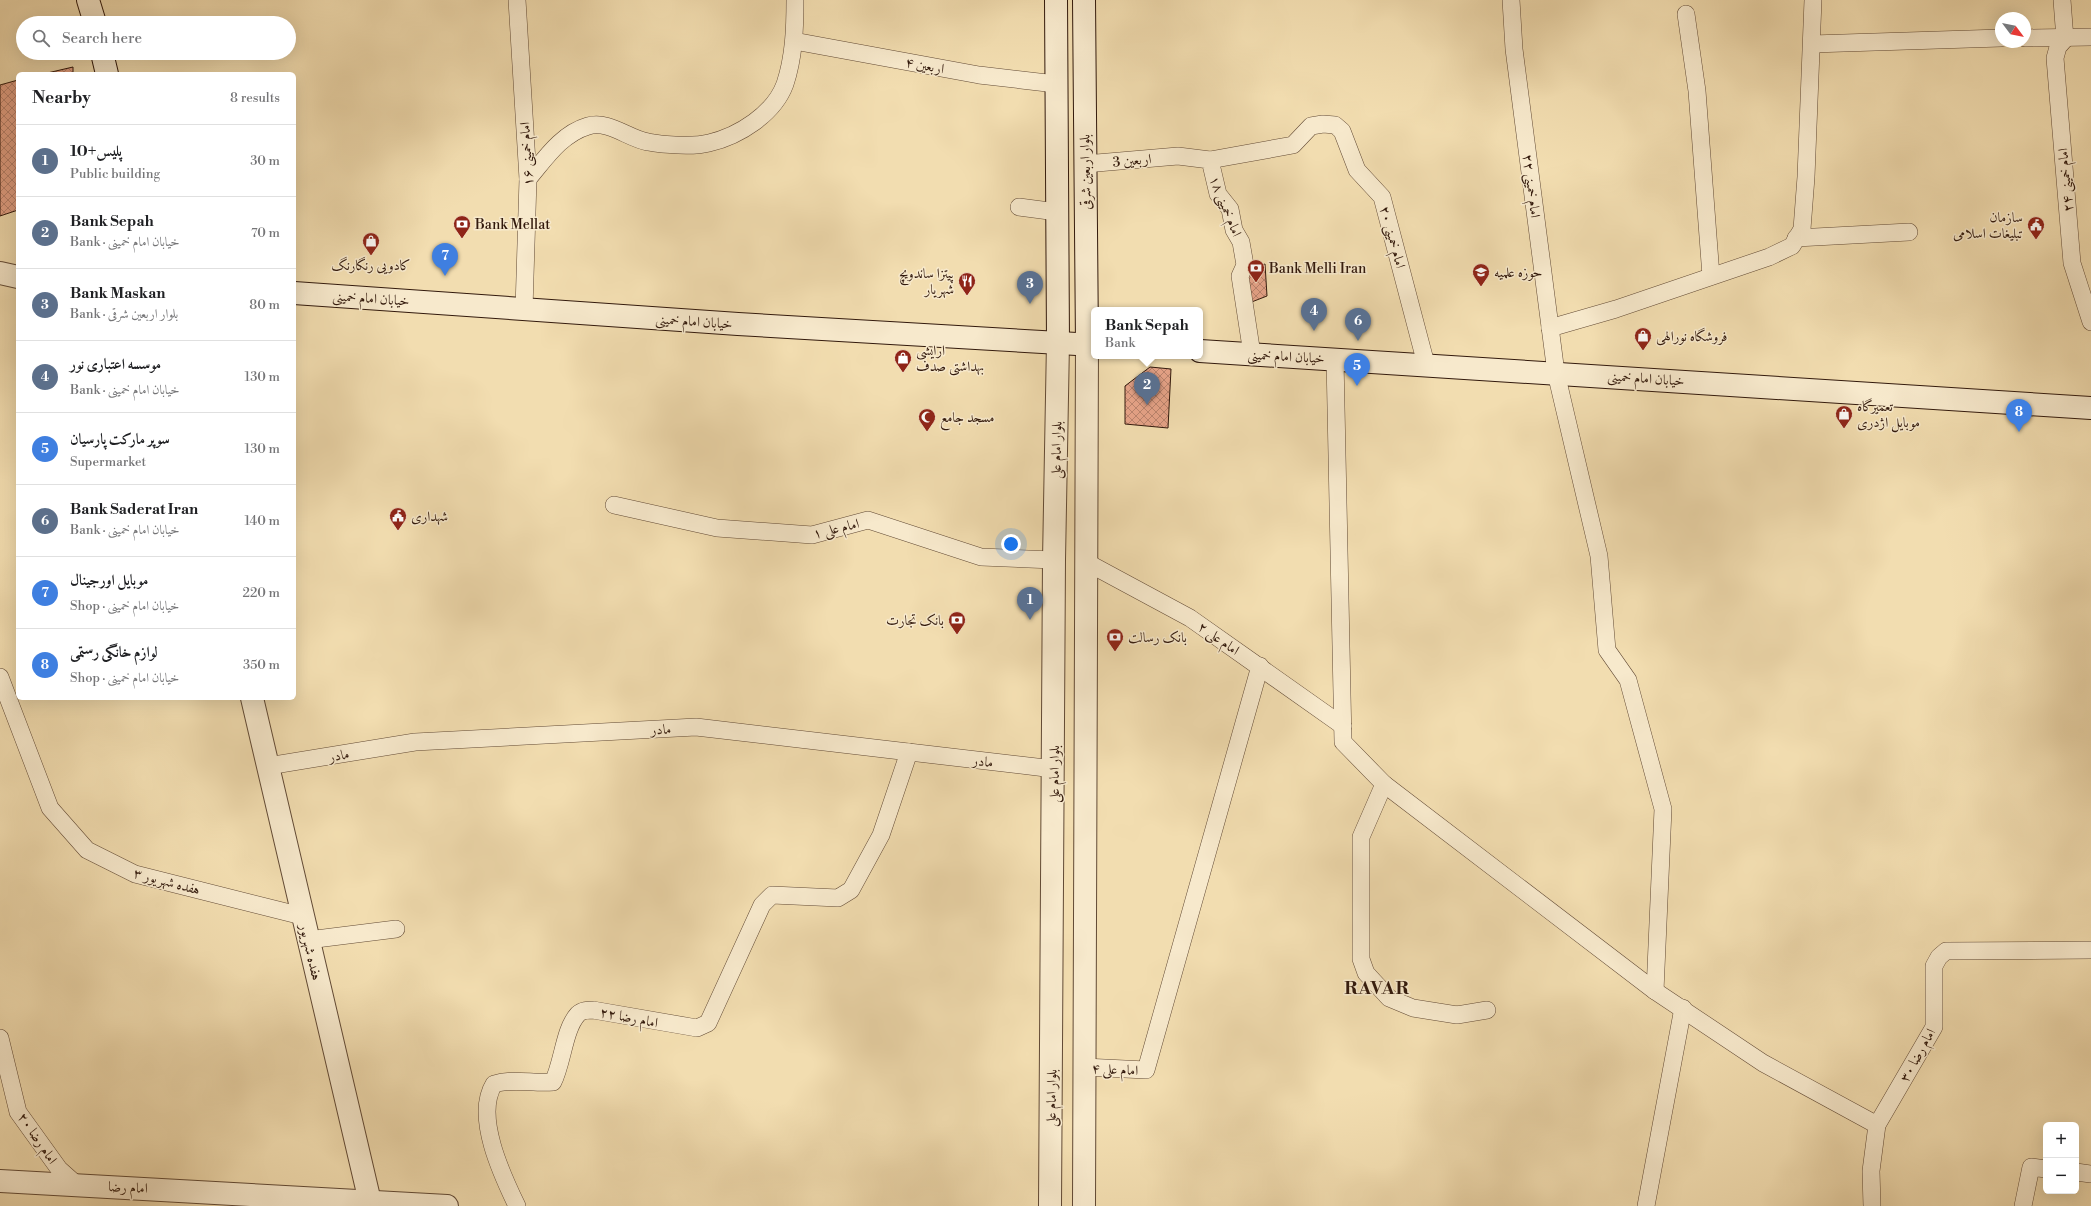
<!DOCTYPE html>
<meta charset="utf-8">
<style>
body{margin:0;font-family:"Libre Bodoni",Amiri,serif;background:#f2f2f2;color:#202124}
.controls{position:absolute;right:12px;bottom:12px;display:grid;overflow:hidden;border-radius:6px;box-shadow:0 4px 16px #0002}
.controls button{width:36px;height:36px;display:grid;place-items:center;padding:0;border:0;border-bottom:1px solid #e0e0e0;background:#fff;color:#202124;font:20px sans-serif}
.compass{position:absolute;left:1995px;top:12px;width:36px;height:36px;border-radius:50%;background:#fff;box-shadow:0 4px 16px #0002;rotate:122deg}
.you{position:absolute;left:1011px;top:544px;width:14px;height:14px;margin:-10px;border:3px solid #fff;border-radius:50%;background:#1a73e8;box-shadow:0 0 0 6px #1a73e833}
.badge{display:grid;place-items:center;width:26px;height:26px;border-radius:50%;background:#0b8043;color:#fff;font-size:13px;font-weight:700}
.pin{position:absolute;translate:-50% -33px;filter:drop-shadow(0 1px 2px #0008)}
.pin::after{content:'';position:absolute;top:21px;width:14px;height:12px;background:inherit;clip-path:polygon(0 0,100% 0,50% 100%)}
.popup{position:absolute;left:1091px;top:307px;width:112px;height:52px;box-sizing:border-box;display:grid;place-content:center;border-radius:6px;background:#fff;filter:drop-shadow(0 1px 3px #0005);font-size:13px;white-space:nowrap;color:#757577}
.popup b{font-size:15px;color:#202124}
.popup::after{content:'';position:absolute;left:50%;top:100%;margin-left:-8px;border:8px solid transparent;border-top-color:#fff}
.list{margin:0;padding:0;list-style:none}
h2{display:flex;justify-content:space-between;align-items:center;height:52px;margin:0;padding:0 16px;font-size:17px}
h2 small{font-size:13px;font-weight:400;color:#757577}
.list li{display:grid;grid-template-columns:26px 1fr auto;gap:12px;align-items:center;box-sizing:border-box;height:72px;padding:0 16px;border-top:1px solid #e0e0e0}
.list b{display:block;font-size:15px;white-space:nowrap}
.list p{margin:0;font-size:13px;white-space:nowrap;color:#757577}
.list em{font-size:13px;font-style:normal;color:#757577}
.icon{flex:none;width:22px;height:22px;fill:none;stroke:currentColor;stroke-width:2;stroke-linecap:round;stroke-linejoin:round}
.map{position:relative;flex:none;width:2091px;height:1206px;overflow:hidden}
.search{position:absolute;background:#fff;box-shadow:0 4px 16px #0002;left:16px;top:16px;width:280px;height:44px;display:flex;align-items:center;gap:10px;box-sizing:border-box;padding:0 14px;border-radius:22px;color:#757577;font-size:15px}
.panel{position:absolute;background:#fff;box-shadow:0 4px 16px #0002;left:16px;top:72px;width:280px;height:628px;border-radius:6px}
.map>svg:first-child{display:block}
.building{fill:url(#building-cross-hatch);stroke:#32190c}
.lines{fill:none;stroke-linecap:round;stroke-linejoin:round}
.minor-casing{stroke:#624a35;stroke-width:18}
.tertiary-casing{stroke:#624a35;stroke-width:24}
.secondary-casing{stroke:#32190c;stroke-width:24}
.minor{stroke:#f7e9cc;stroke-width:17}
.tertiary{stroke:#f7e9cc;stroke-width:22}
.secondary{stroke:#f7e9cc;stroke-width:22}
.labels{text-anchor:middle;stroke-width:3;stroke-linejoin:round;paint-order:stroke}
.street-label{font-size:14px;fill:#32190c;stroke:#f7e9cc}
.poi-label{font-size:14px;fill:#32190c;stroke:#f7e9cc;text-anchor:start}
.district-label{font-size:18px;font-weight:bold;letter-spacing:1px;fill:#32190c;stroke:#f7e9cc}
</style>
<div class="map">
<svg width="2091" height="1206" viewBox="0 0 2091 1206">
<defs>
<pattern id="building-cross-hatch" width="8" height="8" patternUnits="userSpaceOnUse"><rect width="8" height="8" fill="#e6a388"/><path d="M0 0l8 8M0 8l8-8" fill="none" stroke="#bb846e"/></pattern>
</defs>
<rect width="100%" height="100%" fill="#f2ddb0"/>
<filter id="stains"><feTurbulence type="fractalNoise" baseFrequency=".005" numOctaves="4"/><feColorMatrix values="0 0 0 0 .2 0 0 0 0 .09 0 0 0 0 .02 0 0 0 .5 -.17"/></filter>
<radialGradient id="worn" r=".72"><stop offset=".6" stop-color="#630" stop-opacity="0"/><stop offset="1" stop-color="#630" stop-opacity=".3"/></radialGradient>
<g class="building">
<polygon points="73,67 73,74 43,74"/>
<polygon points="18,80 18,210 0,216 0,85"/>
<polygon points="1265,264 1267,296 1249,303 1244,271"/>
<polygon points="1150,367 1171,369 1168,428 1125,424 1125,386"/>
</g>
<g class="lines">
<g class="minor-casing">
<g id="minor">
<polyline points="517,0 528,179 524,309"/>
<polyline points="1511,0 1514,49 1556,373 1599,556 1607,650 1628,680 1663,809 1655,991"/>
<polyline points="2062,0 2065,39"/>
<polyline points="1686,14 1697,91 1711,276"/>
<polyline points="2025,38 2091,37"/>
<polyline points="2065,39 2058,47 2055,58 2072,263 2091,322"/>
<polyline points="794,41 979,75 1056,84"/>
<polyline points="1812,44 2001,38"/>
<polyline points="1210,160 1293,145 1311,126 1323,124 1335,125 1342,131 1357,170 1382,197 1426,364"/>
<polyline points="1085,164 1178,156 1210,160 1218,194 1230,209 1234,230 1241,242 1245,265 1240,276 1252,354"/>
<path d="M528 179C545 159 561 134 588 126 609 120 629 139 648 142 664 145 694 147 709 143 739 136 774 114 785 84 794 57 795 28 795 0"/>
<polyline points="1019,207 1057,212"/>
<polyline points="1796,238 1909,232"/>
<polyline points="1550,328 1616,309 1769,257 1792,246 1802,229 1806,177 1813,0"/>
<polyline points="1335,359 1343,742 1384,784 1655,991 1763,1063 1877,1125"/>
<polyline points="614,505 717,528 812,535 868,520 981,557 1054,560"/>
<polyline points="1086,562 1190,618 1343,726"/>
<polyline points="0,677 50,808 87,850 135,874 302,916"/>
<polyline points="268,766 415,742 696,727 1054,769"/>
<polyline points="1384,784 1361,837 1361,959 1366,973 1389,998 1413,1008 1457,1015 1487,1010"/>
<polyline points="308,940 396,929"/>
<polyline points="0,1038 18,1112 59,1169 77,1185"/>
<polyline points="1084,1067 1146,1070 1260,666"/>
<polyline points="2076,1172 2091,1174"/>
<path d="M517 1206C502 1175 474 1116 494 1084 513 1078 534 1084 553 1082 563 1062 564 1029 578 1014 582 1010 588 1010 593 1010L697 1028 708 1023 762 905 772 895 838 898 851 890 881 835 909 752"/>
<polyline points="1646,1206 1683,1008"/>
<polyline points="1872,1206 1871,1171 1877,1125 1934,1027 1934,966 1939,957 1946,951 2091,950"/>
<polyline points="2023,1206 2031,1167 2046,1169"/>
</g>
</g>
<g class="tertiary-casing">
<g id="tertiary">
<polyline points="0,273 18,277"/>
<polyline points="252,698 371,1206"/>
<polyline points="0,1181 447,1206"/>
<polyline points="1050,1206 1054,560 1058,342"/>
<polyline points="1084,1206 1087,344"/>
</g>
</g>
<g class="secondary-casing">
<g id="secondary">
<polyline points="88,0 95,23"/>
<polyline points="1056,0 1058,342"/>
<polyline points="1084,0 1087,344"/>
<polyline points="102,53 107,74"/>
<polyline points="294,293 738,324 1094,345"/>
<polyline points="1200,351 2091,408"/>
</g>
</g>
<use href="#minor" class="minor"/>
<use href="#tertiary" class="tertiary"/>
<use href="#secondary" class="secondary"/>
</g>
<defs>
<g id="bank-pin" transform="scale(0.9)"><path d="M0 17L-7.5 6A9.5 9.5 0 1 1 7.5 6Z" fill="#8f2418" stroke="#f7e9cc"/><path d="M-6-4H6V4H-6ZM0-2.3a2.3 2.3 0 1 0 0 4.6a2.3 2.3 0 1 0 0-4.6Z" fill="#fff"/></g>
<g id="civic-pin" transform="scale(0.9)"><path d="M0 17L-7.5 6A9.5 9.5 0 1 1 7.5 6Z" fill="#8f2418" stroke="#f7e9cc"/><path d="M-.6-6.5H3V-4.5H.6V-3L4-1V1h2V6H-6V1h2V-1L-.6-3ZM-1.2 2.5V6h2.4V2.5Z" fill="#fff"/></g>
<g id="shop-pin" transform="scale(0.9)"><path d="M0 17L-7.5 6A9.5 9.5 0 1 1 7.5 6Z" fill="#8f2418" stroke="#f7e9cc"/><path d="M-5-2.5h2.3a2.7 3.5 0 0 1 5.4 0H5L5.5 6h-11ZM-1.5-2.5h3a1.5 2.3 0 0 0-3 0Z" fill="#fff"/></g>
<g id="school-pin" transform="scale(0.9)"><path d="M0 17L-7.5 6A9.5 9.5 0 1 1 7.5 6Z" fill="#8f2418" stroke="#f7e9cc"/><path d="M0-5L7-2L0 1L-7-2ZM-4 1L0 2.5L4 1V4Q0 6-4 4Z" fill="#fff"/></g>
<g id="restaurant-pin" transform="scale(0.9)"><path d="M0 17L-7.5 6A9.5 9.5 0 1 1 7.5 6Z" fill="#8f2418" stroke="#f7e9cc"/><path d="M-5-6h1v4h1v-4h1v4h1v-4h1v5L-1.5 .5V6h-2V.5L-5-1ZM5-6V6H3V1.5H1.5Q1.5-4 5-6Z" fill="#fff"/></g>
<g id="mosque-pin" transform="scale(0.9)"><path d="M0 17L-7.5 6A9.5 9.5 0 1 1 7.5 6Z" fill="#8f2418" stroke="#f7e9cc"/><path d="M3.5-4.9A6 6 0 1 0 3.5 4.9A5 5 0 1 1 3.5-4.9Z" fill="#fff"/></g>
</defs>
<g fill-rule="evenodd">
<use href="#bank-pin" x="462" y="224"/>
<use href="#civic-pin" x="2036" y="225"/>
<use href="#shop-pin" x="371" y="241"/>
<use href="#bank-pin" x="1256" y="268"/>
<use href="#school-pin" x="1481" y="272"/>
<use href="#restaurant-pin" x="967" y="281"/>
<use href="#shop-pin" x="1643" y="336"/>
<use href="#shop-pin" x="903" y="358"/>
<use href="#shop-pin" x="1844" y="414"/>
<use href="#mosque-pin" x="927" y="417"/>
<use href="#civic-pin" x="398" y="516"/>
<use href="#bank-pin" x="957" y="620"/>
<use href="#bank-pin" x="1115" y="637"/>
</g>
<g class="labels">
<g class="street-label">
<text transform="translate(925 65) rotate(11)" y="5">اربعین ۴</text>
<text transform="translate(526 154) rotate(-93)" y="5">امام خمینی ۱۶</text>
<text transform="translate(1132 160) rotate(-5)" y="5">اربعین 3</text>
<text transform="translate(1085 172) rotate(-91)" y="5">بلوار اربعین شرقی</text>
<text transform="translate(2065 180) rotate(-95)" y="5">امام خمینی ۲۴</text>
<text transform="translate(1532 186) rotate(83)" y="5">امام خمینی ۲۲</text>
<text transform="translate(1226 206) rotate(68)" y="5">امام خمینی ۱۸</text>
<text transform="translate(1393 237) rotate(75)" y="5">امام خمینی ۲۰</text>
<text transform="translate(371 298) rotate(4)" y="5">خیابان امام خمینی</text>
<text transform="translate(694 321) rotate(4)" y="5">خیابان امام خمینی</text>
<text transform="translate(1286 356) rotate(3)" y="5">خیابان امام خمینی</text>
<text transform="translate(1646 378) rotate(4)" y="5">خیابان امام خمینی</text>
<text transform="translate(1056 450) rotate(-89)" y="5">بلوار امام علی</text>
<text transform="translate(836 528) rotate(-13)" y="5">امام علی ۱</text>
<text transform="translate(1219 638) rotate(35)" y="5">امام علی ۲</text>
<text transform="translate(661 729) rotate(-3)" y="5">مادر</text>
<text transform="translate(339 755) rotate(-10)" y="5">مادر</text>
<text transform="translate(983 761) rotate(7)" y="5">مادر</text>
<text transform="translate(1054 774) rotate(-90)" y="5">بلوار امام علی</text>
<text transform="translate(167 881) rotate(15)" y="5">هفده شهریور ۳</text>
<text transform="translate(311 952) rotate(77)" y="5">هفده شهریور</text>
<text transform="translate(629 1017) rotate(11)" y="5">امام رضا ۲۲</text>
<text transform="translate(1917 1055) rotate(-61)" y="5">امام رضا ۳۰</text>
<text transform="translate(1115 1069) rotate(3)" y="5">امام علی ۴</text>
<text transform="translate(1051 1098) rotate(-89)" y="5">بلوار امام علی</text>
<text transform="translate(38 1138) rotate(56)" y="5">امام رضا ۲۰</text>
<text transform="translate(128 1187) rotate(3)" y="5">امام رضا</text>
</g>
<g class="poi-label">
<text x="2023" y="222" text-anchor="end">سازمان<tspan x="2023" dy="16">تبلیغات اسلامی</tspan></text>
<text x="475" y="229">Bank Mellat</text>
<text x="371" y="270" text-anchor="middle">کادویی رنگارنگ</text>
<text x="1269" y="273">Bank Melli Iran</text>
<text x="1494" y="277">حوزه علمیه</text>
<text x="954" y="278" text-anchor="end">پیتزا ساندویچ<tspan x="954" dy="16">شهریار</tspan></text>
<text x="1656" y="341">فروشگاه نورالهی</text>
<text x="916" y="355">ارایشی<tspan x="916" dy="16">بهداشتی صدف</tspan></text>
<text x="1857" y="411">تعمیرگاه<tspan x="1857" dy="16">موبایل اژدری</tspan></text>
<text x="940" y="422">مسجد جامع</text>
<text x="411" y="521">شهداری</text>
<text x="944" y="625" text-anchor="end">بانک تجارت</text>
<text x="1128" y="642">بانک رسالت</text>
</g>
<g class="district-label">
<text x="1377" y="994">RAVAR</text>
</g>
</g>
<rect width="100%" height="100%" filter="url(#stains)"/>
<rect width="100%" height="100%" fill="url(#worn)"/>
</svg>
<div class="controls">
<button>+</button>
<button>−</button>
</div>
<svg class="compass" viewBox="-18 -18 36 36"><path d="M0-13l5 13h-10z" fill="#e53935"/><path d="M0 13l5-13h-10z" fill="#757577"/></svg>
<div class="you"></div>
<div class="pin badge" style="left:1030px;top:620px;background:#5c6f8a">1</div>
<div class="pin badge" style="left:1147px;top:405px;background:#5c6f8a">2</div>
<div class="popup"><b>Bank Sepah</b>Bank</div>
<div class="pin badge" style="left:1030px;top:304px;background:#5c6f8a">3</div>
<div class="pin badge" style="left:1314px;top:331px;background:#5c6f8a">4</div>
<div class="pin badge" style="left:1357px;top:386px;background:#3f7fe0">5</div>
<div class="pin badge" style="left:1358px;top:341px;background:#5c6f8a">6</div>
<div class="pin badge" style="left:445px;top:276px;background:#3f7fe0">7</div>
<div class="pin badge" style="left:2019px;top:432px;background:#3f7fe0">8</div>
<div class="search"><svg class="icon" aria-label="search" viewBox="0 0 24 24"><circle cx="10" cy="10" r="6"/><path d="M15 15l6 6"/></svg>Search here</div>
<section class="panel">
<h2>Nearby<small>8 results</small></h2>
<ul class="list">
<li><span class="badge" style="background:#5c6f8a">1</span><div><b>پلیس+10</b><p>Public building</p></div><em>30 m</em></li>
<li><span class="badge" style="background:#5c6f8a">2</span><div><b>Bank Sepah</b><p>Bank · خیابان امام خمینی</p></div><em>70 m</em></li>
<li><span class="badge" style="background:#5c6f8a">3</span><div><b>Bank Maskan</b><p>Bank · بلوار اربعین شرقی</p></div><em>80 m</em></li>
<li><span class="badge" style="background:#5c6f8a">4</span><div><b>موسسه اعتباری نور</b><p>Bank · خیابان امام خمینی</p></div><em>130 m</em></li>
<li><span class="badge" style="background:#3f7fe0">5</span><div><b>سوپر مارکت پارسیان</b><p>Supermarket</p></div><em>130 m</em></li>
<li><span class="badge" style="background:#5c6f8a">6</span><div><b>Bank Saderat Iran</b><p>Bank · خیابان امام خمینی</p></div><em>140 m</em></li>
<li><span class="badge" style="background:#3f7fe0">7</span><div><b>موبایل اورجینال</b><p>Shop · خیابان امام خمینی</p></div><em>220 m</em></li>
<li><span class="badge" style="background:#3f7fe0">8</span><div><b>لوازم خانگی رستمی</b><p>Shop · خیابان امام خمینی</p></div><em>350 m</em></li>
</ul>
</section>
</div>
